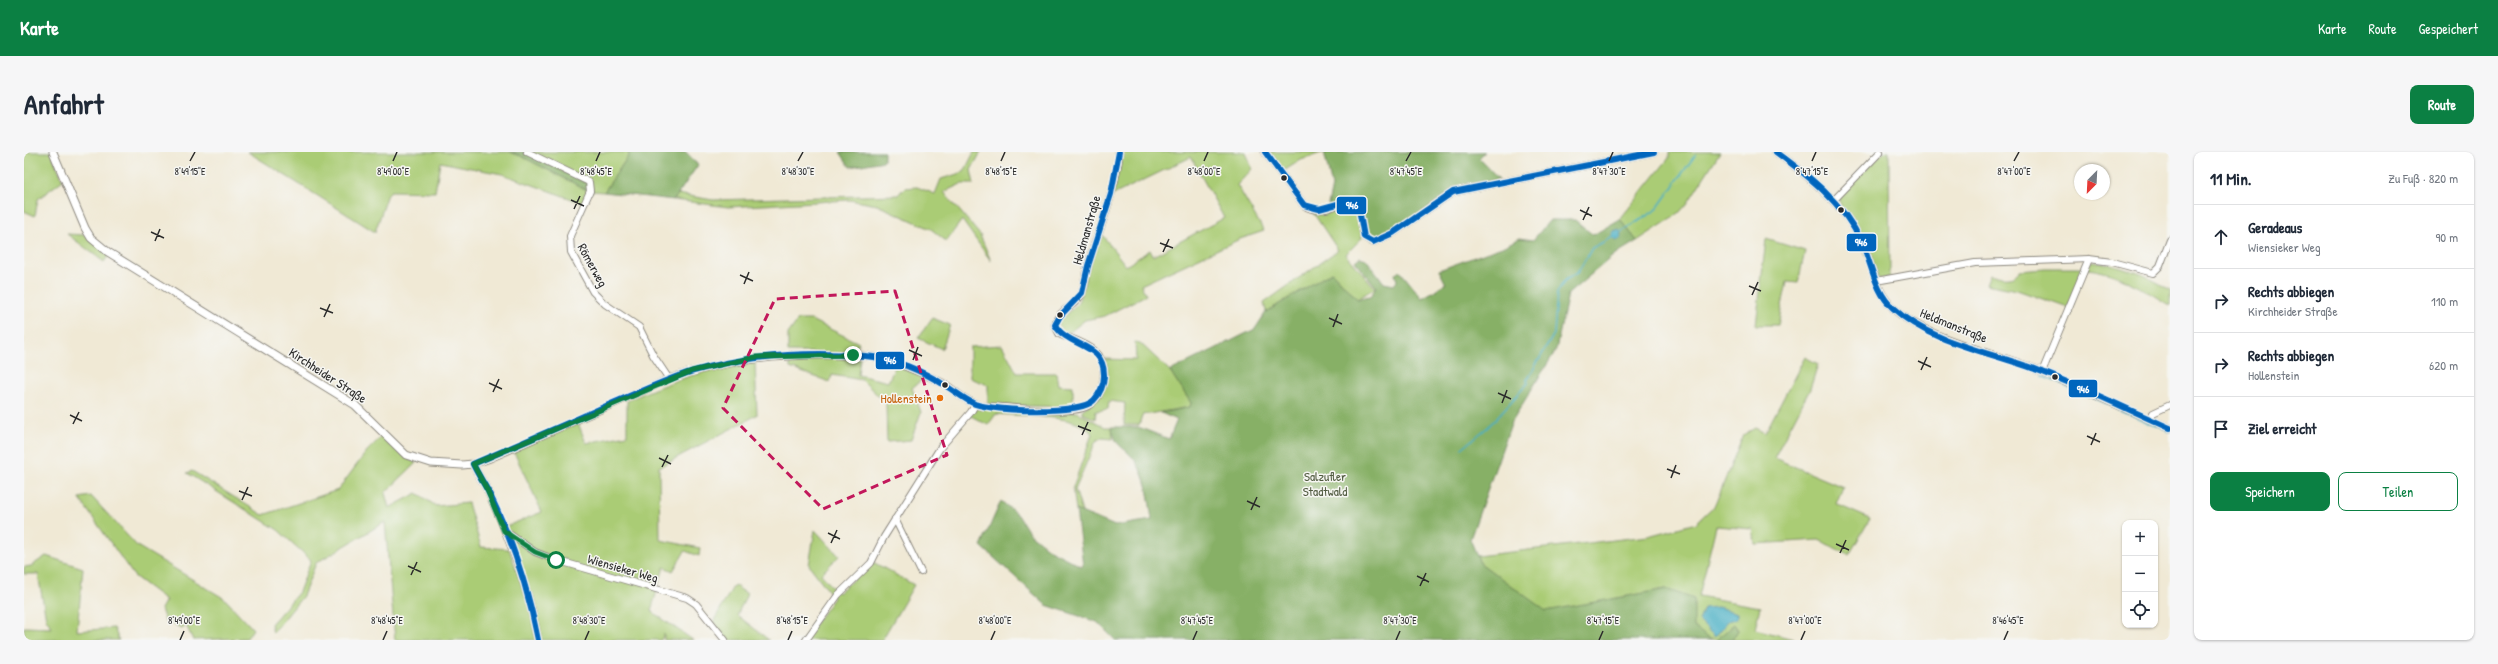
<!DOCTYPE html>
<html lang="de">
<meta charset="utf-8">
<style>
body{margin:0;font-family:"Patrick Hand",sans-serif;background:#f6f6f7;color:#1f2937}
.controls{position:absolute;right:12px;bottom:12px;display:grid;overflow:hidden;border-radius:8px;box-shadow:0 1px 3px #0004}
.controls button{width:36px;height:36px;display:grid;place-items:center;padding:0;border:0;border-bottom:1px solid #e0e1e3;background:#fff;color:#1f2937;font:20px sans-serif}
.compass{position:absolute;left:2050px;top:12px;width:36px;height:36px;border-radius:50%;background:#fff;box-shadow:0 1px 3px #0004;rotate:204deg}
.stop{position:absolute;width:12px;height:12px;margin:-9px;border:3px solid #0b8043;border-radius:50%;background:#fff}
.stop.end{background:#0b8043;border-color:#fff;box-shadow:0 1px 4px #0008}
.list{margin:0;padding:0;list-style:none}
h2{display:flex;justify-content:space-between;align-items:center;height:52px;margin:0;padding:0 16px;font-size:17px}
h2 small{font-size:13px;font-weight:400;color:#747a83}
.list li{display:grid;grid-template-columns:26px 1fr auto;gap:12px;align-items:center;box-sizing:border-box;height:64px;padding:0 16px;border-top:1px solid #e0e1e3}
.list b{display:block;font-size:15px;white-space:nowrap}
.list p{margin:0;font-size:13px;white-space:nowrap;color:#747a83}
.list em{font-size:13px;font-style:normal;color:#747a83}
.actions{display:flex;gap:8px;padding:12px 16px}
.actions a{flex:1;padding:9px 0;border:1px solid #0b8043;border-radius:8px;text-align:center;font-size:14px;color:#0b8043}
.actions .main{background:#0b8043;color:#fff}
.icon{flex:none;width:22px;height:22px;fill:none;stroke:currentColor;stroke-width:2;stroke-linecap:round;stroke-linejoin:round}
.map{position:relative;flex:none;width:2146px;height:488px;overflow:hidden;border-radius:8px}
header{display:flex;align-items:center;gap:24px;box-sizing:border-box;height:56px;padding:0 20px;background:#0b8043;color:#fff}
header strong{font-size:19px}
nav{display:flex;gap:22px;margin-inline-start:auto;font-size:14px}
.intro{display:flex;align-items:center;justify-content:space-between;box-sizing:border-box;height:96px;padding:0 24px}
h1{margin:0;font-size:28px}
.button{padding:10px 18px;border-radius:8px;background:#0b8043;color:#fff;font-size:14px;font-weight:700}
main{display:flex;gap:24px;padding:0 24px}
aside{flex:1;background:#fff;border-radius:8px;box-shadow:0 1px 3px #0004}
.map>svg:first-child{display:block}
.green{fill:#aacc74;stroke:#6a7c50}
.forest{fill:#87b066;stroke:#596e48}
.water{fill:#46afc5;stroke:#386d78}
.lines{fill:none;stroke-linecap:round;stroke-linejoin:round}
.stream{stroke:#46afc5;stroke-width:1.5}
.minor-casing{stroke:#8e8a80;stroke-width:8}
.major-casing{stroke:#8e8a80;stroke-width:9}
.minor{stroke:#fff;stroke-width:6}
.major{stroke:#fff;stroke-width:7}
.bus-1-casing{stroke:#f6f6f2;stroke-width:9}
.bus-1{stroke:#0065bd;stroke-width:6}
.route{stroke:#0b8043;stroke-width:5}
.marked{fill:none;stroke:#c2185b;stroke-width:3;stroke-dasharray:8 5;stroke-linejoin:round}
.ticks{fill:none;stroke:#2b2b2b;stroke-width:1.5}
.bus-dot{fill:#2b2b2b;stroke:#f6f6f2;stroke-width:1.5}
.food-dot{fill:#e8710a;stroke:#f6f6f2;stroke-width:1.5}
.labels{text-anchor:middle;stroke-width:3;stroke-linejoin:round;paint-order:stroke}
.street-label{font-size:13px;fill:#2b2b2b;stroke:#f6f6f2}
.food-label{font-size:13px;fill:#c56008;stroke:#f6f6f2;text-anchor:end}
.park-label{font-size:13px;fill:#515b41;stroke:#f6f6f2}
.ticks-label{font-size:10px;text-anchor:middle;fill:#2b2b2b;stroke:#f6f6f2;stroke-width:3;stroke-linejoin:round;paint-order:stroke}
.line-badge{stroke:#f6f6f2;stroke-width:1.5}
.badge-label{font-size:11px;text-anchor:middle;font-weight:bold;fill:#fff}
</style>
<header>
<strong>Karte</strong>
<nav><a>Karte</a><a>Route</a><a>Gespeichert</a></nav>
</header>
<div class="intro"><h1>Anfahrt</h1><a class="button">Route</a></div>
<main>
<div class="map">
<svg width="2146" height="488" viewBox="0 0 2146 488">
<rect width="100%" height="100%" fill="#f6f6f2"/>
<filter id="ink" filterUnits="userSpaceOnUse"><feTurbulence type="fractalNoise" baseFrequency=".025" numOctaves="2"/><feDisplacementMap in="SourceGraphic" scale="8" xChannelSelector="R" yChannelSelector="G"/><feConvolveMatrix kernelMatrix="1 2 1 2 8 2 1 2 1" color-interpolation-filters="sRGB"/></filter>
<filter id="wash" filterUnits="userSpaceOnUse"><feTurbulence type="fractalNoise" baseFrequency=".012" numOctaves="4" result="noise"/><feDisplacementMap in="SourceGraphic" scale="16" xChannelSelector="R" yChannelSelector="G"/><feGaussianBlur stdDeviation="0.9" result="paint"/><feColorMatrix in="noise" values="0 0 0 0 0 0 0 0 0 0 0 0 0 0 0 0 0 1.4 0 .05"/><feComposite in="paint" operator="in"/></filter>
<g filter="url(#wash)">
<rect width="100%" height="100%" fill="#f0e9d5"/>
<g class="green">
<polygon points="0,0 27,0 39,28 14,47 11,64 0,59"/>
<polygon points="224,0 486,0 497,4 565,39 559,51 478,22 416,10 411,40 367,39 364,42 351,80"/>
<polygon points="503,0 604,0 605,3 580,40 568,39"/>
<polygon points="950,0 957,0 947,18 950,32 937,32 920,40 956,83 967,109 938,68 922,89 907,77 853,53 826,48 704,55 650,48 653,42 689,48 874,43 880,36 893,35 911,42 917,27 940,20"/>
<polygon points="1097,0 1222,0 1228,17 1213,33 1240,79 1216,87 1117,133 1122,143 1081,164 1061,168 1042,183 1038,181 1034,170 1054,151 1076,80 1102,114 1126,98 1129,104 1200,66 1167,5 1087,44"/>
<polygon points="1243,0 1300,0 1277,8 1258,20"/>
<polygon points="1645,0 1696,0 1663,52 1654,62 1613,89 1596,67 1645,6"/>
<polygon points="1859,0 1865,0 1866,125 1856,127 1853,125 1816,52 1816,45"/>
<polygon points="1321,52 1336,62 1338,86 1322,102 1351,136 1333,147 1308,120 1242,160 1240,151 1314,98 1288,59"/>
<polygon points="43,82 61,83 85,103 80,110"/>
<polygon points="1742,87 1781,99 1774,131 1763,130 1754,173 1732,173"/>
<path d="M2067 109C2096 112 2121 122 2146 138V153C2120 137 2094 120 2063 117Z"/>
<path d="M2021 116H2060L2044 156 1993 138 1962 132 1966 122C1977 125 1988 129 1996 118Z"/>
<polygon points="908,166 926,173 918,197 894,186"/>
<polygon points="774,168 787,168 835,191 829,201 764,200 764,182"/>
<polygon points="1111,190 1116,191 1146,219 1167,251 1166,255 1118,263 1115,273 1100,273 1101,251 1085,249 1084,257 1072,259 1071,267 1058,261 1058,258 1076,244 1080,207 1112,208"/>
<polygon points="978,193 993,221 1032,221 1034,233 1049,234 1049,255 964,253 964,233 946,226 946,195"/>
<polygon points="766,205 836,206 834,223 864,230 872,213 901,225 888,236 897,260 887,288 863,290 862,251 838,228 808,223 806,230 766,216"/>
<path d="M1781 205 1794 212 1786 237 1750 306 1819 335 1812 352 1846 367 1825 403 1795 388 1731 392 1729 377 1692 374 1675 444 1736 455 1731 477 1773 488H1708L1714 478 1710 472 1692 488C1674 488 1652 451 1642 437L1522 460 1456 411 1453 404 1624 384 1672 371 1691 353 1719 283 1731 276 1741 281Z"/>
<path d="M731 208 733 263 635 315 636 388 676 396 675 404 661 399 649 419 640 415 627 459 669 488H640V482L637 488H516L483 374 518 360 489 298 554 271 562 291 603 283V249C647 228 684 217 731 208Z"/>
<path d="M952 256 1053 260 1081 275H1088L1089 287 1077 286 1072 289 1051 337 1058 360 1052 358 1049 335 1068 282C1058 262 993 264 972 262L964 273 945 263Z"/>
<polygon points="359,283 381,305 392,311 361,341 365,356 393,341 412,354 444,351 457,395 485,397 506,456 512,488 371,488 361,370 292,411 279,444 249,481 247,472 275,440 287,408 254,378 163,321 168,319 239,363 314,338 343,299"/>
<polygon points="67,344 113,394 201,447 229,477 223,486 169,488 162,473 158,476 141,469 137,457 142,448 110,424 55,346"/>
<polygon points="791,378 815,404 797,422 814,441 849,410 890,433 858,488 779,488 810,446 785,413"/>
<polygon points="22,404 59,416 53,479 90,476 95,488 0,488 0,475 28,476 22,467 14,422 0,422 0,415 7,414"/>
<polygon points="710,433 723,442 713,463 745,488 704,488 689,470"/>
</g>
<g class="forest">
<polygon points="486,0 499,0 564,32 565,39 497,4"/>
<polygon points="604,0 662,0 674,13 650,48 580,40 605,3"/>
<polygon points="816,0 860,0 860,9 826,15"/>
<path d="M1300 0H1461L1455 6 1475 27 1428 39 1380 73 1349 89 1340 80C1340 68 1341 59 1330 51L1304 53 1308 34Z"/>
<path d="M1596 67 1613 89 1590 103 1544 142 1532 198 1488 269 1446 387 1456 411 1522 459 1642 437 1670 447V475L1687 488H1091L1073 470 1022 453 957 394 977 349 994 363 1006 382 1026 398 1057 414 1059 413 1052 358 1091 374 1128 368C1125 346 1123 325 1110 307 1099 293 1091 296 1088 275H1114L1145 287 1153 268 1137 261 1166 255 1167 251 1146 219 1231 177 1242 160 1308 120 1333 147 1346 145 1352 135 1331 109 1336 105 1342 107 1360 131 1370 133 1373 129 1371 122 1376 119 1398 146 1422 132 1415 118 1478 95 1496 86 1509 88 1526 68H1551L1569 83Z"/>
<polygon points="1710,472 1714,478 1708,488 1692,488"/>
</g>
<g class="water">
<circle cx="1593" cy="83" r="5"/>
<polygon points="1694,455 1713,461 1713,466 1704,469 1691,485 1675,469 1680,456"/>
</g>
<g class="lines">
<g class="stream">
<polyline points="1597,80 1632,58 1672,2"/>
<polyline points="2019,224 2146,280"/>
<polyline points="1438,296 1464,275 1504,231 1503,228 1530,182 1533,141 1540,129 1554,120 1568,96 1589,85"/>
</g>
</g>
</g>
<g filter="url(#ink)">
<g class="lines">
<g class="minor-casing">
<g id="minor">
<polyline points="503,0 565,30 566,39 546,84 547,100 569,140 581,152 615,175 629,203 645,227"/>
<polyline points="1810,48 1856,0"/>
<polyline points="1852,129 1951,111 2065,107 2088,110 2129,121 2136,114 2146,88"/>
<polyline points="2018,220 2065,107"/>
<polyline points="2126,267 2129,261 2146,253"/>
<polyline points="871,367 897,420"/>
<polyline points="481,379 511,400 532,408 663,446 672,452 701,488"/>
<polyline points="782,488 814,443 847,411 860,385 916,296 947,260 951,253"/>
</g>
</g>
<g class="major-casing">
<g id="major">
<path d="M29 0 61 76 67 86 84 100 331 253 382 303 407 311 438 313 449 312 466 306 645 227C697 209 745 203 800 203 823 203 846 202 867 209 884 215 902 222 918 231 931 238 941 250 957 254 979 255 1046 263 1063 254 1074 248 1079 236 1080 224 1081 195 1057 192 1036 182L1031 173C1035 158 1051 154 1058 141 1061 133 1061 123 1064 114 1073 83 1094 31 1095 0"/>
<path d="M1241 0 1280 53C1294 62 1307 55 1321 50L1335 57 1340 85 1349 90 1369 81 1429 40 1630 0"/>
<path d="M1752 0C1785 24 1818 51 1837 88 1848 110 1850 138 1869 156 1902 188 1973 201 2016 219 2059 237 2103 257 2146 276"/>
<path d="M449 312C453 321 459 330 464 339 486 386 505 437 514 488"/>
</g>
</g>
<use href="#minor" class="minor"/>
<use href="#major" class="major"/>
<g class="bus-1-casing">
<g id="bus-1">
<polyline points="1241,0 1280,53 1295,57 1321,50 1335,57 1340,85 1349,90 1369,81 1429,40 1630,0"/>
<path d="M1752 0C1785 24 1819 51 1837 89 1848 111 1850 139 1869 156 1908 192 1968 200 2016 219 2060 236 2103 257 2146 276"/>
<path d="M514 488C504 437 488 386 464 339 459 330 453 321 449 312 493 293 538 274 582 254 609 243 635 230 663 221 719 204 782 199 841 204 869 206 899 219 922 234 932 240 941 248 951 252 970 259 1057 263 1070 248 1076 242 1080 232 1080 224 1081 190 1044 196 1031 173L1036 164 1058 141 1064 114 1087 42 1095 0"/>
</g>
</g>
<use href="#bus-1" class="bus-1"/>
</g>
</g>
<g class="lines" filter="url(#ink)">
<polyline class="route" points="532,408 511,400 480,379 463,338 449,312 668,219 732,205 829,203"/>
</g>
<path class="marked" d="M871 139 923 303 799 357 699 256 751 147Z"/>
<path class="ticks" d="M166 9 171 0M369 9 373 0M572 9 576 0M774 9 779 0M977 9 981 0M1180 9 1184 0M1382 9 1387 0M1585 9 1589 0M1788 9 1792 0M1990 9 1995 0M547 48 560 54M550 57 556 44M1556 58 1568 64M1559 68 1565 55M127 80 140 86M131 89 136 77M1136 91 1149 96M1139 100 1145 87M716 123 729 129M720 132 725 120M1725 134 1737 139M1728 143 1734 130M296 156 309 161M300 165 306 152M1305 166 1318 172M1309 175 1314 162M885 198 898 204M889 208 894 195M1894 209 1907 215M1897 218 1903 205M465 231 478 237M469 240 475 227M1474 241 1487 247M1478 251 1483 238M46 263 58 269M49 272 55 260M1054 274 1067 279M1058 283 1064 270M2063 284 2076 290M2067 293 2072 281M635 306 647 312M638 315 644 303M1643 317 1656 322M1647 326 1652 313M215 339 228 344M218 348 224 335M1223 349 1236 355M1227 358 1233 345M804 381 816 387M807 391 813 378M1812 392 1825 398M1816 401 1822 388M384 414 397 420M387 423 393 410M1393 424 1405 430M1396 434 1402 421M156 488 160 479M359 488 363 479M561 488 565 479M764 488 768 479M967 488 971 479M1169 488 1173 479M1372 488 1376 479M1575 488 1579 479M1777 488 1781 479M1980 488 1984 479"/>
<g class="bus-dot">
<circle cx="1260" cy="26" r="3.5"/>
<circle cx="1817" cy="58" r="3.5"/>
<circle cx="1036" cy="163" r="3.5"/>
<circle cx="2031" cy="225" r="3.5"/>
<circle cx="921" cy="233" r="3.5"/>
</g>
<circle class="food-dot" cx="916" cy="246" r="4"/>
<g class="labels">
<g class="street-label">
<text transform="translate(1062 78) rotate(-74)" y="5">Heldmanstraße</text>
<text transform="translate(569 113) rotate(61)" y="5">Römerweg</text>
<text transform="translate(1930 173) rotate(22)" y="5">Heldmanstraße</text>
<text transform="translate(304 223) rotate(33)" y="5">Kirchheider Straße</text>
<text transform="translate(599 416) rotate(16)" y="5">Wiensieker Weg</text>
</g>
<g class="food-label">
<text x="908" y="251">Hollenstein</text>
</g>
<g class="park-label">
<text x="1301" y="329">Salzufler<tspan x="1301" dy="15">Stadtwald</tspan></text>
</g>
</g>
<g class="ticks-label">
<text x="166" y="23">8°49'15"E</text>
<text x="369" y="23">8°49'00"E</text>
<text x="572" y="23">8°48'45"E</text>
<text x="774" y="23">8°48'30"E</text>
<text x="977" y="23">8°48'15"E</text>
<text x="1180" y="23">8°48'00"E</text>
<text x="1382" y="23">8°47'45"E</text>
<text x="1585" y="23">8°47'30"E</text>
<text x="1788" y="23">8°47'15"E</text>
<text x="1990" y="23">8°47'00"E</text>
<text x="160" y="472">8°49'00"E</text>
<text x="363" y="472">8°48'45"E</text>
<text x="565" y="472">8°48'30"E</text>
<text x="768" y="472">8°48'15"E</text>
<text x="971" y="472">8°48'00"E</text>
<text x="1173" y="472">8°47'45"E</text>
<text x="1376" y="472">8°47'30"E</text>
<text x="1579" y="472">8°47'15"E</text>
<text x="1781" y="472">8°47'00"E</text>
<text x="1984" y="472">8°46'45"E</text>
</g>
<g class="line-badge">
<rect x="1312" y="44" width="31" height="19" rx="4" fill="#0065bd"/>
<rect x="1822" y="81" width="31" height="19" rx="4" fill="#0065bd"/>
<rect x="851" y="199" width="30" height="19" rx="4" fill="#0065bd"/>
<rect x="2044" y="227" width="30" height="19" rx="4" fill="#0065bd"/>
</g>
<g class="badge-label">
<text x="1328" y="57">946</text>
<text x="1837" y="94">946</text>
<text x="866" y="212">946</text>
<text x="2059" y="241">946</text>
</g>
</svg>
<div class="controls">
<button>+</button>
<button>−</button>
<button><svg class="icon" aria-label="locate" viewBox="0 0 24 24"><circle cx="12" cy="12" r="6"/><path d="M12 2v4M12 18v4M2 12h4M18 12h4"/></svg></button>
</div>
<svg class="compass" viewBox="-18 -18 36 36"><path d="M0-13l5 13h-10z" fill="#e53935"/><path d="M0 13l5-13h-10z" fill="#747a83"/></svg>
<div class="stop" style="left:532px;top:408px"></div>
<div class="stop end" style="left:829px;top:203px"></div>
</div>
<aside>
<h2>11 Min.<small>Zu Fuß · 820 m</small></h2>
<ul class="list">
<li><svg class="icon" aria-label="ahead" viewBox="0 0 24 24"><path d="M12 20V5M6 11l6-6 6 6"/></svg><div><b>Geradeaus</b><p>Wiensieker Weg</p></div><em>90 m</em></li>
<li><svg class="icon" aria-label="right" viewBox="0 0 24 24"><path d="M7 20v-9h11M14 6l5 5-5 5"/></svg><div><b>Rechts abbiegen</b><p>Kirchheider Straße</p></div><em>110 m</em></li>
<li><svg class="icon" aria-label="right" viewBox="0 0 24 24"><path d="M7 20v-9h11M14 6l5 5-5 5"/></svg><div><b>Rechts abbiegen</b><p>Hollenstein</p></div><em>620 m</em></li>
<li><svg class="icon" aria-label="arrive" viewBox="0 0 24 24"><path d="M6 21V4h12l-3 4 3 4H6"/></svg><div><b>Ziel erreicht</b></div></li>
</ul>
<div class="actions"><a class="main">Speichern</a><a>Teilen</a></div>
</aside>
</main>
